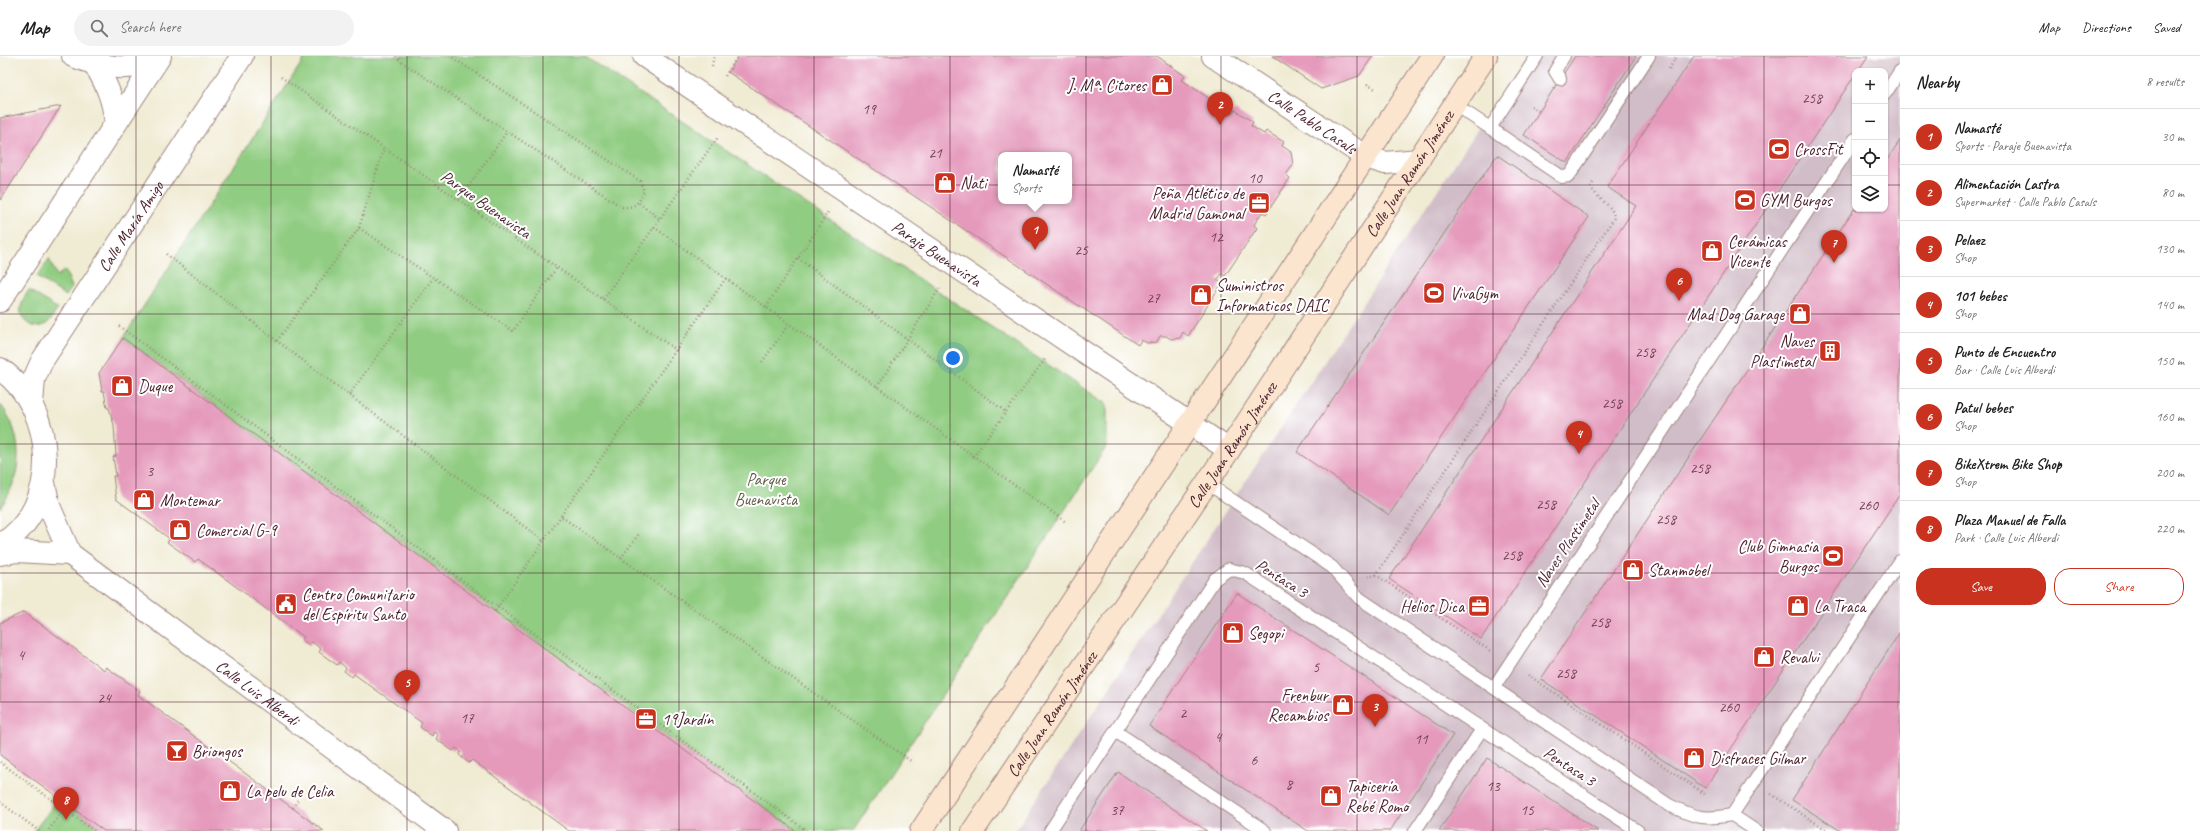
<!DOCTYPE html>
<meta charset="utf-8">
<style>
body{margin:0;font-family:Caveat,sans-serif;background:#f2f2f2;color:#202124}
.controls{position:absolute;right:12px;top:12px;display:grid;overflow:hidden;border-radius:8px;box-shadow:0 1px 3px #0004}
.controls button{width:36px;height:36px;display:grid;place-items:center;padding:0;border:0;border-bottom:1px solid #e0e0e0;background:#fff;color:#202124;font:20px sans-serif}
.you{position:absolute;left:953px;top:302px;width:14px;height:14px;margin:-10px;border:3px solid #fff;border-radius:50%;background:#1a73e8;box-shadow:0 0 0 6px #1a73e833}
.badge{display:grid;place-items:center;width:26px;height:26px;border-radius:50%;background:#c8321e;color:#fff;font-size:13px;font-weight:700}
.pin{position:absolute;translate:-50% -33px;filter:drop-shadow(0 1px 2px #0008)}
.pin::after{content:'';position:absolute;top:21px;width:14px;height:12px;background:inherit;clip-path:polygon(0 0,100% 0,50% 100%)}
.popup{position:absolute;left:998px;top:96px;width:74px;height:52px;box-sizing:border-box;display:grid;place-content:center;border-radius:8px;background:#fff;filter:drop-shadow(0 1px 3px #0005);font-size:13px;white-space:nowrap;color:#757577}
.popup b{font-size:15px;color:#202124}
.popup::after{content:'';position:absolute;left:50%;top:100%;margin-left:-8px;border:8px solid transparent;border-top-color:#fff}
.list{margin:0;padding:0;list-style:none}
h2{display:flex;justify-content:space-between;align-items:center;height:52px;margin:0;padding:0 16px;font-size:17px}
h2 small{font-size:13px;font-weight:400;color:#757577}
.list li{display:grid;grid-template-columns:26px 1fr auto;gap:12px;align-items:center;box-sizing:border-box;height:56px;padding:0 16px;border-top:1px solid #e0e0e0}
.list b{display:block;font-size:15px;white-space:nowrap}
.list p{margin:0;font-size:13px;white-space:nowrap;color:#757577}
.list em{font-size:13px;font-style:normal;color:#757577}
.actions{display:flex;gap:8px;padding:12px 16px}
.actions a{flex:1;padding:9px 0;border:1px solid #c8321e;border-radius:16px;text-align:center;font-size:14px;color:#c8321e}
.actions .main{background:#c8321e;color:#fff}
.icon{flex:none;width:22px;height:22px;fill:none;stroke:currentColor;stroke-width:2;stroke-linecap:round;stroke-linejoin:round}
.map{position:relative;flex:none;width:1900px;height:775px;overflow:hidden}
header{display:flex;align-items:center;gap:24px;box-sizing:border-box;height:56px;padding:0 20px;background:#fff;border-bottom:1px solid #e0e0e0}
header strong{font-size:19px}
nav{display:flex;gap:22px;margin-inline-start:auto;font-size:14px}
.search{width:280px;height:36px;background:#f2f2f2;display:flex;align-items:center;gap:10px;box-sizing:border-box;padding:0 14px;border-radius:22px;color:#757577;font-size:15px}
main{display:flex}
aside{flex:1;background:#fff}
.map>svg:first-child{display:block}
.industrial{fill:#d1bdc8;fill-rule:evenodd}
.green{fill:#90cc81;stroke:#6d7656}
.building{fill:#e59abc;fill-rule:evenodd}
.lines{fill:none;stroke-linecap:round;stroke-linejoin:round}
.service-casing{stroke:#9d857f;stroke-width:14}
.minor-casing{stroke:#9d857f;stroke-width:24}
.secondary-casing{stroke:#9d857f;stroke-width:24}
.path{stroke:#9d857f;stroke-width:2.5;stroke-dasharray:1 3;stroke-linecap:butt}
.service{stroke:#fff;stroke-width:12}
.minor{stroke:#fff;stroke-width:22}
.secondary{stroke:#fbe5cf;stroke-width:22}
.grid{fill:none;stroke:#4a1f2b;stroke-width:1;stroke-opacity:0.55}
.labels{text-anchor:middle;stroke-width:4;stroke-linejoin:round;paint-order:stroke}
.number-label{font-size:15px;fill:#713e4f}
.poi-label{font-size:17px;fill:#4a1f2b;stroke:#fff;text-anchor:start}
.street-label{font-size:17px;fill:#4a1f2b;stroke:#fff}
.park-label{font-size:17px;fill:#625c49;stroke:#fff}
</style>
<header>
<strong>Map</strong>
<div class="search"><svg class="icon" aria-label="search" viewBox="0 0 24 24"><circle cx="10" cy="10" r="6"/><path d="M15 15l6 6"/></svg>Search here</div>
<nav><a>Map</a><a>Directions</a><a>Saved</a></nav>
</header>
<main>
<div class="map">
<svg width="1900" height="775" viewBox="0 0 1900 775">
<rect width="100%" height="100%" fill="#fff"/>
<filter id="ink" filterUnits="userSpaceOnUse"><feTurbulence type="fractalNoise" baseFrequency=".025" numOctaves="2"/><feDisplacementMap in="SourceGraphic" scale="8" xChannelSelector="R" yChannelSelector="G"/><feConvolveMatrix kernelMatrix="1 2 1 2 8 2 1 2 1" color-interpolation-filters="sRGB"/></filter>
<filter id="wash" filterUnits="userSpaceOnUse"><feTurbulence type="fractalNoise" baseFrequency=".012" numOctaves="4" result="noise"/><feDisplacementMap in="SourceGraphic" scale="16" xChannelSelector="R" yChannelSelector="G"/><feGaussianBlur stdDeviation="0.9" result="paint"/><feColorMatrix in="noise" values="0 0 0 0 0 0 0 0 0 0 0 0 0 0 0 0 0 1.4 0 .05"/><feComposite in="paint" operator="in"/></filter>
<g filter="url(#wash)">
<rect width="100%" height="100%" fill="#f0ebd3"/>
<path class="industrial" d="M1526 0H1900V775H1015ZM1855 15H1885V153H1855Z"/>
<g class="green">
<polygon points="306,0 584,0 1107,348 1107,390 853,775 796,775 123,282"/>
<polygon points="49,203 57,220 65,214 72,231 66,240 37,221"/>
<path d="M29 234 58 253C54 258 51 265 46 268 34 276 18 264 21 251 22 244 26 239 29 234Z"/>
<path d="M0 348C25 379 23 421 0 452Z"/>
<polygon points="59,742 104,775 34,775"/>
</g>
<g id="blocks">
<g class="building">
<path d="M739 0H1157L1185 20 1182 24 1232 58 1235 54 1253 66 1251 70 1264 78 1266 75 1284 86 1282 90 1291 96 1293 109 1286 119 1290 122 1266 158 1262 156 1254 169 1257 172 1225 220 1222 218 1217 224 1222 227 1188 280 1183 276 1180 282 1171 283 1166 280H1160L1157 286 1147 287 1141 284 1138 289 728 16ZM1001 99H1069V145H1001Z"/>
<polygon points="1272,0 1373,0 1359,20 1321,33"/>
<polygon points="1575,0 1636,0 1567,107 1524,79"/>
<polygon points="1694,0 1868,0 1858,15 1855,15 1855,19 1481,583 1389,523 1636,150 1607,131"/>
<polygon points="61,50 2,142 0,144 0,62"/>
<polygon points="1900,84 1900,438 1705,732 1541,623 1854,153 1885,153 1885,107"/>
<polygon points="1497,99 1589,161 1389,459 1297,396"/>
<polygon points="123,282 612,642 796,775 569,775 472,704 469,707 459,699 461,696 456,692 453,695 436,683 438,679 434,676 432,680 420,671 422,667 354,618 352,621 344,615 346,612 339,606 337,609 319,596 321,593 312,586 309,589 302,584 304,581 219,518 198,503 195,506 167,486 170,483 116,443 113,420 116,420 113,401 116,400 114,369 109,352 107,352 104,335 102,335 99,317"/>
<polygon points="1237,537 1453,679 1390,775 1308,775 1149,670"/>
<polygon points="24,556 104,614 106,611 126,625 140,635 138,639 324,775 104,775 59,742 0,699 0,567"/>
<polygon points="1900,576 1900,775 1841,775 1792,744"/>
<polygon points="1487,702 1559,749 1598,775 1439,775"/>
<polygon points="1118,716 1163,746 1207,775 1079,775"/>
</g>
</g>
</g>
<g filter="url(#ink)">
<use href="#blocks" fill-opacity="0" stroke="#9d857f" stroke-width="1"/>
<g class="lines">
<g class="service-casing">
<g id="service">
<polyline points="1560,23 1555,15 1564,0"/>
<polyline points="1885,38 1900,15"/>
<polyline points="1455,49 1490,72 1537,0"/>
<polyline points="1490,72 1562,121 1569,120 1649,0"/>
<path d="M1207 427 1332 511 1359 542 1669 749C1696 762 1703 764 1732 759L1900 505"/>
<polyline points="1494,631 1855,83"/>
<polyline points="1115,675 1265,775"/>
<polyline points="1732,759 1756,775"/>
<polyline points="1050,775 1215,523 1229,513 1245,517 1638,775"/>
<polyline points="1415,775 1482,673"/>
</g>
</g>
<g class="minor-casing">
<g id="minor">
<path d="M73 0C104 12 124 15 156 6"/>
<path id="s1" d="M644 0 1229 394"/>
<path id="s2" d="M1213 0 1366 101 1385 107 1419 104"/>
<path d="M95 9C107 28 113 44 116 67"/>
<polyline points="0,245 160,0"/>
<path d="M0 313C57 352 63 452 0 489"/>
<path id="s3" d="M32 347 34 323 42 305 242 0"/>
<path id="s4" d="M44 427 49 450 70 498 445 775"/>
<polyline points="0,498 17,495 70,498"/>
</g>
</g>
<g class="secondary-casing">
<g id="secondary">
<polyline points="921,775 1432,0"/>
<path id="s5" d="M973 775 1229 394 1486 0"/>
</g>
</g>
<g class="path">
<path d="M396 0 400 5 622 151C635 152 639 147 644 135L640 125 450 0"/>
<polyline points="712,10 714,0"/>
<polyline points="1669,13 1677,0"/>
<polyline points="725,20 738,0"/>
<polyline points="281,21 678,295"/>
<polyline points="1367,28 1377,34"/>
<polyline points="1531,50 1540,56"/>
<polyline points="459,144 506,77"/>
<polyline points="639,147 660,163"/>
<polyline points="654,171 1066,466"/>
<polyline points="359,172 513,275 557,211"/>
<polyline points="166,198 277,285 545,486"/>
<polyline points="798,202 1006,356"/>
<polyline points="603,243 718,81"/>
<polyline points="766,251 828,156"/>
<polyline points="119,270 498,551 807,775"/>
<polyline points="277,285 359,172 384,92"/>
<polyline points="762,306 789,268"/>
<polyline points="877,331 940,232"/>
<polyline points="349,339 433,222"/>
<polyline points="973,401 1045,303"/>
<polyline points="562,461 911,705"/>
<polyline points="621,502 639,478"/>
<path d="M1376 519 1614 162C1613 148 1597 144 1591 131L1594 125"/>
<polyline points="1368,521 1376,519 1492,596"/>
<polyline points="495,555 726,222"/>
<polyline points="1528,619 1705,738"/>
<polyline points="0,706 64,753 48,775"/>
<polyline points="1771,738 1828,775"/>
<polyline points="0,746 39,775"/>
<polyline points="293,752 299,742"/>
<polyline points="64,753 94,775"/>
</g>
<use href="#service" class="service"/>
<use href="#minor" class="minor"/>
<use href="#secondary" class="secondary"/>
</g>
</g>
<path class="grid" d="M136 0V775M271 0V775M407 0V775M543 0V775M679 0V775M814 0V775M950 0V775M1086 0V775M1221 0V775M1357 0V775M1493 0V775M1629 0V775M1764 0V775M0 129H1855M1885 129H1900M0 258H1900M0 388H1900M0 517H1900M0 646H1900"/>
<defs>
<g id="shop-square" transform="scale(1.15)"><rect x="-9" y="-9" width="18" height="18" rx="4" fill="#c8321e" stroke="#fff"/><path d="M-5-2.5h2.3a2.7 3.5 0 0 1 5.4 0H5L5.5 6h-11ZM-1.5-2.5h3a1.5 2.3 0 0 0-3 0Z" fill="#fff"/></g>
<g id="stadium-square" transform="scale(1.15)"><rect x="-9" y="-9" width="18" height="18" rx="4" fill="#c8321e" stroke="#fff"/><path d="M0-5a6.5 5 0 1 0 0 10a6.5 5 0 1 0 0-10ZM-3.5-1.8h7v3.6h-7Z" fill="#fff"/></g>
<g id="office-square" transform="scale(1.15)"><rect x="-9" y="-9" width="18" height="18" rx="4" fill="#c8321e" stroke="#fff"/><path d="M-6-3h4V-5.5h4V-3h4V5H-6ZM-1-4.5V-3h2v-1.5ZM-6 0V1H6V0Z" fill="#fff"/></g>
<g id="building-square" transform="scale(1.15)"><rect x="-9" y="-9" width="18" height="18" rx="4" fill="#c8321e" stroke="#fff"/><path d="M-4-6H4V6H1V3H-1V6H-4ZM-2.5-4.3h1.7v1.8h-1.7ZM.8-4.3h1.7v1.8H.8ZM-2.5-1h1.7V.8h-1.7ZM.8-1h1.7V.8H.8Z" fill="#fff"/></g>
<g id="civic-square" transform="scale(1.15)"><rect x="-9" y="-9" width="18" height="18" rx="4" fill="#c8321e" stroke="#fff"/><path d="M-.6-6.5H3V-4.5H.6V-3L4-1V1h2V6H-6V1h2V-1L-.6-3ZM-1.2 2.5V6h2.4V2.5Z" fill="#fff"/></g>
<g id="bar-square" transform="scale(1.15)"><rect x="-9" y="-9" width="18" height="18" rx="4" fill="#c8321e" stroke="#fff"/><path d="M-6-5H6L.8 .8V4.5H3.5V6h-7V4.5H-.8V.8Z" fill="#fff"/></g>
</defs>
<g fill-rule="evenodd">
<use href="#shop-square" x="1162" y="29"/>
<use href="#stadium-square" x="1779" y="93"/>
<use href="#shop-square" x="945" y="127"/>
<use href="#stadium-square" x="1745" y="144"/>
<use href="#office-square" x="1259" y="147"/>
<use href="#shop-square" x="1712" y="195"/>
<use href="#stadium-square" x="1434" y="237"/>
<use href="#shop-square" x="1201" y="239"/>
<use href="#shop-square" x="1800" y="258"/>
<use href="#building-square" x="1830" y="295"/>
<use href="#shop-square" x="122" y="330"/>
<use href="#shop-square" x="144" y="444"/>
<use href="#shop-square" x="180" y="474"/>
<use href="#stadium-square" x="1833" y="500"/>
<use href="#shop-square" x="1633" y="514"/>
<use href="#civic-square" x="286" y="548"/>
<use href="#office-square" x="1479" y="550"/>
<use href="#shop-square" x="1798" y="550"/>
<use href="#shop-square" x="1233" y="577"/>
<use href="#shop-square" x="1764" y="601"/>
<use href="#shop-square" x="1343" y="649"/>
<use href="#office-square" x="646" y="663"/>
<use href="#bar-square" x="177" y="695"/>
<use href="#shop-square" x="1694" y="702"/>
<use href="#shop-square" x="230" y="735"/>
<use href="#shop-square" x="1331" y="740"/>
</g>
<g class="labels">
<g class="number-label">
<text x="1812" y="47">258</text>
<text x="869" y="58">19</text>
<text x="935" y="102">21</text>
<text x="1255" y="127">10</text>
<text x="1216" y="186">12</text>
<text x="1081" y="199">25</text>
<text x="1153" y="247">27</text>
<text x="1645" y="301">258</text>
<text x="1612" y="352">258</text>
<text x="1700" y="417">258</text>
<text x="150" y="420">3</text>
<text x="1546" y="453">258</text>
<text x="1868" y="454">260</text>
<text x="1666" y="468">258</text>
<text x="1512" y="504">258</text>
<text x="1600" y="571">258</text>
<text x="21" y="604">4</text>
<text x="1316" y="616">5</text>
<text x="1566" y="622">258</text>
<text x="104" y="647">24</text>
<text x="1729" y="656">260</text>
<text x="1183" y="662">2</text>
<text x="467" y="667">17</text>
<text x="1218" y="686">4</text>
<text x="1421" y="688">11</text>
<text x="1254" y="709">6</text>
<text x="1289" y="733">8</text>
<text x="1493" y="735">13</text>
<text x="1117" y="759">37</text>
<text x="1527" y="759">15</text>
</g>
<g class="poi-label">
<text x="1146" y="35" text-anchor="end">J. Mª. Citores</text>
<text x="1794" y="99">CrossFit</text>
<text x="960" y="133">Nati</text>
<text x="1244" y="143" text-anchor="end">Peña Atlético de<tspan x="1244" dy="20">Madrid Gamonal</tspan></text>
<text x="1760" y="150">GYM Burgos</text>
<text x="1728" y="191">Cerámicas<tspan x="1728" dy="20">Vicente</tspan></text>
<text x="1216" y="235">Suministros<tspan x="1216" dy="20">Informaticos DAIC</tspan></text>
<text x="1450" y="243">VivaGym</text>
<text x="1784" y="264" text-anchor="end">Mad Dog Garage</text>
<text x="1814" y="291" text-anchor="end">Naves<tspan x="1814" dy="20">Plastimetal</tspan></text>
<text x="138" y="336">Duque</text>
<text x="160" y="450">Montemar</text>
<text x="196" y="480">Comercial G-9</text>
<text x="1818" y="496" text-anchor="end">Club Gimnasia<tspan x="1818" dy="20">Burgos</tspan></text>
<text x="1648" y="520">Stanmobel</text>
<text x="302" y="544">Centro Comunitario<tspan x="302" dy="20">del Espíritu Santo</tspan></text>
<text x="1464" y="556" text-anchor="end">Helios Dica</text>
<text x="1814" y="556">La Traca</text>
<text x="1248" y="583">Segopi</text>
<text x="1780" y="607">Revalvi</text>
<text x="1328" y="645" text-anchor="end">Frenbur<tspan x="1328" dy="20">Recambios</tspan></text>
<text x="662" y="669">19Jardín</text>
<text x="192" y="701">Briongos</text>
<text x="1710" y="708">Disfraces Gilmar</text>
<text x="1346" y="736">Tapicería<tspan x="1346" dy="20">Rebé Romo</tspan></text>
<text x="246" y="741">La pelu de Celia</text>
</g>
<g class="street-label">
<text dy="6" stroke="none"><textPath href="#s2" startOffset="119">Calle Pablo Casals</textPath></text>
<text dy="6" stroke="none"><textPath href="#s5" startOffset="789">Calle Juan Ramón Jiménez</textPath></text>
<text transform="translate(486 148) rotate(35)" y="6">Parque Buenavista</text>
<text dy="6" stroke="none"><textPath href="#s3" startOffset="205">Calle María Amigo</textPath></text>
<text dy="6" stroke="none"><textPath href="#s1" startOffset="353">Paraje Buenavista</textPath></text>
<text dy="6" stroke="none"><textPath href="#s5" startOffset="465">Calle Juan Ramón Jiménez</textPath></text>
<text transform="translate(1567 487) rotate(-56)" y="6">Naves Plastimetal</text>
<text transform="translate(1282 522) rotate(32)" y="6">Pentasa 3</text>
<text dy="6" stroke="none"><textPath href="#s4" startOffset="309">Calle Luis Alberdi</textPath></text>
<text dy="6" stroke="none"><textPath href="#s5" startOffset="141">Calle Juan Ramón Jiménez</textPath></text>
<text transform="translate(1570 710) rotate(33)" y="6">Pentasa 3</text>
</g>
<g class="park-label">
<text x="766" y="429">Parque<tspan x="766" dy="20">Buenavista</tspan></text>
</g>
</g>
</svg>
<div class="controls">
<button>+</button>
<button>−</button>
<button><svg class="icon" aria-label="locate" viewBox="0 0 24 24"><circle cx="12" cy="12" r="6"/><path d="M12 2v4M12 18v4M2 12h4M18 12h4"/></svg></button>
<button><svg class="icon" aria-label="layers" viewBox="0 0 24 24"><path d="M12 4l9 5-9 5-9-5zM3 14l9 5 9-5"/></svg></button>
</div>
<div class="you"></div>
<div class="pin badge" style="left:1035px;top:194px">1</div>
<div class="popup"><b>Namasté</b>Sports</div>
<div class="pin badge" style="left:1220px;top:69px">2</div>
<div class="pin badge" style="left:1375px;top:671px">3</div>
<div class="pin badge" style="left:1579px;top:398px">4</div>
<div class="pin badge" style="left:407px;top:647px">5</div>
<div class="pin badge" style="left:1679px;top:245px">6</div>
<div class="pin badge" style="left:1834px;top:207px">7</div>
<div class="pin badge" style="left:66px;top:764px">8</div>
</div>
<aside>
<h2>Nearby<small>8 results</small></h2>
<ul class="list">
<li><span class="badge">1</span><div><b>Namasté</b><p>Sports · Paraje Buenavista</p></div><em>30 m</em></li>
<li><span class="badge">2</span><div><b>Alimentación Lastra</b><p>Supermarket · Calle Pablo Casals</p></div><em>80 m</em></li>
<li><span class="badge">3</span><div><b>Pelaez</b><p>Shop</p></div><em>130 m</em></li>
<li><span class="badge">4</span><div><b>101 bebes</b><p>Shop</p></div><em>140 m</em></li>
<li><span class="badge">5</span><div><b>Punto de Encuentro</b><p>Bar · Calle Luis Alberdi</p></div><em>150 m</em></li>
<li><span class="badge">6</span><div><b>Patul bebes</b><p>Shop</p></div><em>160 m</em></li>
<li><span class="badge">7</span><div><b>BikeXtrem Bike Shop</b><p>Shop</p></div><em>200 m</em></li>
<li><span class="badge">8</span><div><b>Plaza Manuel de Falla</b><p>Park · Calle Luis Alberdi</p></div><em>220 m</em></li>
</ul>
<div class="actions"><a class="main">Save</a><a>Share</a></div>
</aside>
</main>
